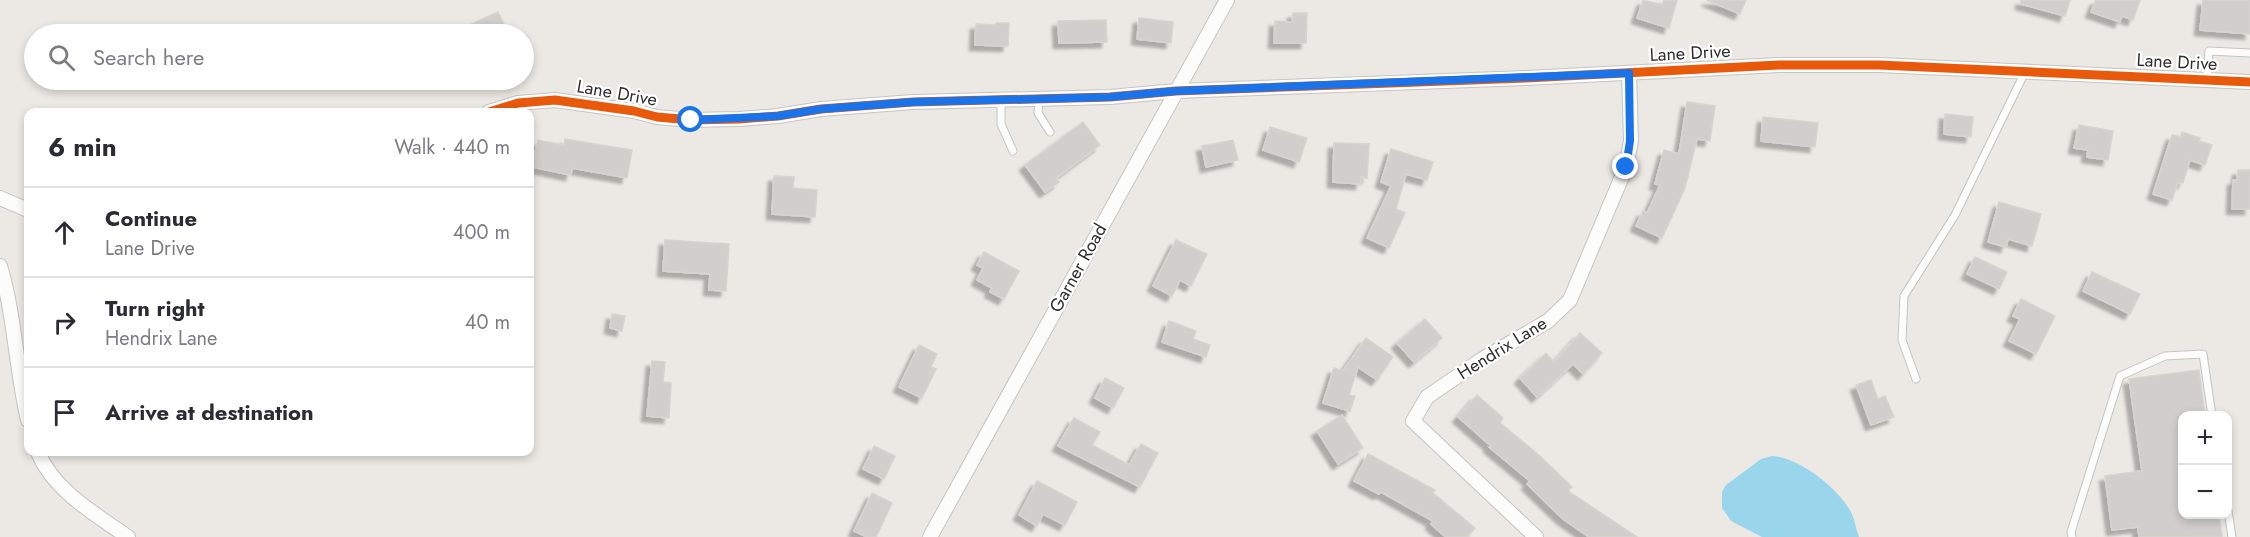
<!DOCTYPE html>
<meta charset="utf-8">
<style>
body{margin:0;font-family:Jost,sans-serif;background:#f7f7f7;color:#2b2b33}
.controls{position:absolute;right:18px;bottom:18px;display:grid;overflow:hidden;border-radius:12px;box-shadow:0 3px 9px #0003}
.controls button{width:54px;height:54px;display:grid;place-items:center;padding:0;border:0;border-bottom:2px solid #e1e1e2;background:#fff;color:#2b2b33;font:30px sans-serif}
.stop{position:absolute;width:18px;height:18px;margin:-14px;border:4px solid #1a73e8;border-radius:50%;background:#fff}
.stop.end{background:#1a73e8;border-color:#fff;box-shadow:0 2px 6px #0008}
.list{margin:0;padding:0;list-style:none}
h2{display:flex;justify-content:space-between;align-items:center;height:78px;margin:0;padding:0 24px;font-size:26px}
h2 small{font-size:20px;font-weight:400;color:#7c7c81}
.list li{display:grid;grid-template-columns:39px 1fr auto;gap:18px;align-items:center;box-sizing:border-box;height:90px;padding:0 24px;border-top:2px solid #e1e1e2}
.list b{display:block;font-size:22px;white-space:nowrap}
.list p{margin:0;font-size:20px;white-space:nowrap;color:#7c7c81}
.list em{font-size:20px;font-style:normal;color:#7c7c81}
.icon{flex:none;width:33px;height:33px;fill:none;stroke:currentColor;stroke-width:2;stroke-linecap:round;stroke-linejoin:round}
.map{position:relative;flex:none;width:2250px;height:537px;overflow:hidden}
.search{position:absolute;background:#fff;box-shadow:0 3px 9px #0003;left:24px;top:24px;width:510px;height:66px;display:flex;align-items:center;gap:15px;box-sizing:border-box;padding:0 21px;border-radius:33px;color:#7c7c81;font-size:22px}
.panel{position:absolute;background:#fff;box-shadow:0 3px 9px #0003;left:24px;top:108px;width:510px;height:348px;border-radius:12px}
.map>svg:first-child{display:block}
.water{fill:#99d6ec}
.building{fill:#d1cecb;stroke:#d7d4d0;stroke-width:1.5;filter:url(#shadow)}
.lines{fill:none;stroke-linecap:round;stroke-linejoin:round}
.lane-casing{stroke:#c5c4c5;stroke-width:9}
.street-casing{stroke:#c5c4c5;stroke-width:16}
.lane{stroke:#fcfcfb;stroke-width:7}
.street{stroke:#fcfcfb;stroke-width:14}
.cycleway-casing{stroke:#fff;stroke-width:13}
.cycleway{stroke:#e8590c;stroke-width:9}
.route{stroke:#1a73e8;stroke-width:8}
.labels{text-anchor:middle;stroke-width:4.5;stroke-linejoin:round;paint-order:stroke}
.street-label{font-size:18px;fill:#2e2e2e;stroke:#fff}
</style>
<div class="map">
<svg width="2250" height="537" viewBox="0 0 2250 537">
<defs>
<filter id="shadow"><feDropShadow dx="-5.5" dy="5.5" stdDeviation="1.5" flood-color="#0004"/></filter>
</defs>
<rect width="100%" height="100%" fill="#ece8e4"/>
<path class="water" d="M1772 456C1799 457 1840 489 1852 514 1855 521 1856 530 1859 537H1762L1731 521 1722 508V492L1726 485 1761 459Z"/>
<g class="building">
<polygon points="1643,0 1662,5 1664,0 1677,0 1669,28 1637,18"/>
<polygon points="1707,0 1746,0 1740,14"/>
<polygon points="2021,0 2070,0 2065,16 2021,4"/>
<polygon points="2096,0 2140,0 2133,20 2122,16 2120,22 2091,12"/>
<polygon points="2203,0 2250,0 2250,34 2200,30"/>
<polygon points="498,12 509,34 450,34"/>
<polygon points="1293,13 1307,13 1306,43 1274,43 1275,21 1292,22"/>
<polygon points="1139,18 1173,22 1171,43 1137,39"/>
<polygon points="1106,20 1107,42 1059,43 1058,21"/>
<polygon points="996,23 1009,23 1008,46 975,45 976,24 996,25"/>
<polygon points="1687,102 1715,106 1710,141 1697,139 1685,188 1662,238 1636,226 1643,211 1647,213 1660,185 1655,184 1664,150 1679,154"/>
<polygon points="1945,114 1973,117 1971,137 1944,134"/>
<polygon points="1763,117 1818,123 1815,147 1761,141"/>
<polygon points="1083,122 1100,145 1056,178 1059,182 1045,192 1025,165"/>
<polygon points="2079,125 2113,131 2108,160 2087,157 2088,150 2074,148"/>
<polygon points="1270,127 1307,138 1299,162 1263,150"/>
<polygon points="2182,132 2200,138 2199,141 2212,145 2205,165 2190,160 2183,183 2178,182 2172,200 2153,194 2172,135 2181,137"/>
<polygon points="565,139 632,150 627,178 572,168 571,175 532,167 538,140 564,145"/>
<polygon points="1233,140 1238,160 1206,167 1202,146"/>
<polygon points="1334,143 1369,144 1367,178 1361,177 1361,184 1333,182"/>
<polygon points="1391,149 1433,162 1427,180 1406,174 1396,209 1405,213 1389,248 1367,238 1391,186 1381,182"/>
<polygon points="2238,170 2250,170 2250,209 2232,209 2233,180 2237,180"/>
<polygon points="774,176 794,177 793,188 817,190 815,217 772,214"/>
<polygon points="1999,202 2041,214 2032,246 2008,239 2006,247 1988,242"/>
<polygon points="665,240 729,244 726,291 709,290 710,274 663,271"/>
<polygon points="1176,240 1207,254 1191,286 1180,280 1172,296 1153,286"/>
<polygon points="984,252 1019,271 1004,299 990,292 992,288 977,280 983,268 977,265"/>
<polygon points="1975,257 2007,272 1999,289 1967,274"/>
<polygon points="2092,272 2140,294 2130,314 2083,291"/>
<polygon points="2021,299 2055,316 2036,354 2009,341 2020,319 2013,316"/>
<polygon points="612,314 625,316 622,331 610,328"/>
<polygon points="1425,319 1442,338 1414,362 1397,343"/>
<polygon points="1169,321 1196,331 1193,339 1210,345 1206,357 1162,342"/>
<polygon points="1580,333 1602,353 1583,374 1573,364 1537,397 1520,378 1546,353 1554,362"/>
<polygon points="1366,338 1393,357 1377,380 1358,367 1349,395 1355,396 1350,411 1323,403 1334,368 1343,371"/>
<polygon points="919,345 937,354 931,367 936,369 922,398 899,387"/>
<polygon points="652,361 665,362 663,382 671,383 669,418 647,416"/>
<polygon points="2199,370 2205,416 2182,416 2182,514 2219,514 2222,537 2139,537 2138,527 2112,530 2105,476 2142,471 2129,379"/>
<polygon points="1105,378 1124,388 1113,408 1095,398"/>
<polygon points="1871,380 1878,399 1885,396 1894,417 1871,425 1856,385"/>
<polygon points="1477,395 1503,418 1500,423 1539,455 1572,487 1568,491 1637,537 1589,537 1563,519 1527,484 1530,481 1489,447 1491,446 1458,417"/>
<polygon points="1342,415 1363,448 1338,464 1317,431"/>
<polygon points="1074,418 1100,432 1092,445 1129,465 1141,444 1158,453 1140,487 1058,446"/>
<polygon points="874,446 895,456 884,479 863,469"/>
<polygon points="1368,454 1435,490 1433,493 1475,528 1467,537 1446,537 1431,524 1433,521 1381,492 1379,494 1354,481"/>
<polygon points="1037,481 1077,502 1065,525 1043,514 1037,526 1019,515"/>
<polygon points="872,493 892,503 876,537 867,537 854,531"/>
</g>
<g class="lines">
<g class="lane-casing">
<g id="lane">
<polyline points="2207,80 2209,51 2250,53"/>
<polyline points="1039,99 1038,113 1050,132"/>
<polyline points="1001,100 1001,124 1013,151"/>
<polyline points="1916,379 1902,340 1904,296 1955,215 2025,72"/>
<polyline points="2228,511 2232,537"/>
<polyline points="2072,537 2071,532 2120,376 2165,356 2203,354 2212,416"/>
</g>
</g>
<g class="street-casing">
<g id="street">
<polyline points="489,112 518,103 555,100 634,111 657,117 691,120 739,119 778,116 821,109 913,102 1110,97 1176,91 1526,78 1779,65 1879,65 2250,82"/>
<polyline points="0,198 28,210"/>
<path d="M0 266C15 316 16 369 28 420"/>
<path d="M38 452C53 490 95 514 128 537"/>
<polyline points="930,537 1227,0"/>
<polyline points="1536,537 1413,421 1427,397 1481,360 1548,321 1570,300 1626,167 1631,141 1629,73"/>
</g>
</g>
<use href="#lane" class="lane"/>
<use href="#street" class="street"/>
<g class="cycleway-casing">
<polyline id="cycleway" points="489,112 518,103 555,100 634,111 657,117 691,120 739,119 778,116 821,109 913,102 1110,97 1176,91 1526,78 1779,65 1879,65 2250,82"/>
</g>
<use href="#cycleway" class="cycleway"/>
</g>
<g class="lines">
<polyline class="route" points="691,120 778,116 821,109 913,102 1110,97 1176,91 1629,73 1630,141 1626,167"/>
</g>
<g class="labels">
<g class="street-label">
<text transform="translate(1690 53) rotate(-3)" y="6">Lane Drive</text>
<text transform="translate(2177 62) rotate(3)" y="6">Lane Drive</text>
<text transform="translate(617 93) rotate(10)" y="6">Lane Drive</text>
<text transform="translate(1078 268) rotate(-61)" y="6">Garner Road</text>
<text transform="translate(1502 348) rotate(-32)" y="6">Hendrix Lane</text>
</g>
</g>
</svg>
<div class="controls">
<button>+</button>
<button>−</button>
</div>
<div class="stop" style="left:691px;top:120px"></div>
<div class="stop end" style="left:1626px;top:167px"></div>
<div class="search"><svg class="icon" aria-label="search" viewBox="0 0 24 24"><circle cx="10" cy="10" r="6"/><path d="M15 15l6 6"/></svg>Search here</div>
<section class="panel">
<h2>6 min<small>Walk · 440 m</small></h2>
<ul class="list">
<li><svg class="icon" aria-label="ahead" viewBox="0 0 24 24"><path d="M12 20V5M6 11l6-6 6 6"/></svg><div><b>Continue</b><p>Lane Drive</p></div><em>400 m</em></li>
<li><svg class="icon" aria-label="right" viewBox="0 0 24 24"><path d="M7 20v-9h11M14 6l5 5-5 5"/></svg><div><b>Turn right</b><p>Hendrix Lane</p></div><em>40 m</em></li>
<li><svg class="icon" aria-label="arrive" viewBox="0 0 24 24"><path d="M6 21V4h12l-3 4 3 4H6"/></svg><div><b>Arrive at destination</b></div></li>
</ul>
</section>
</div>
